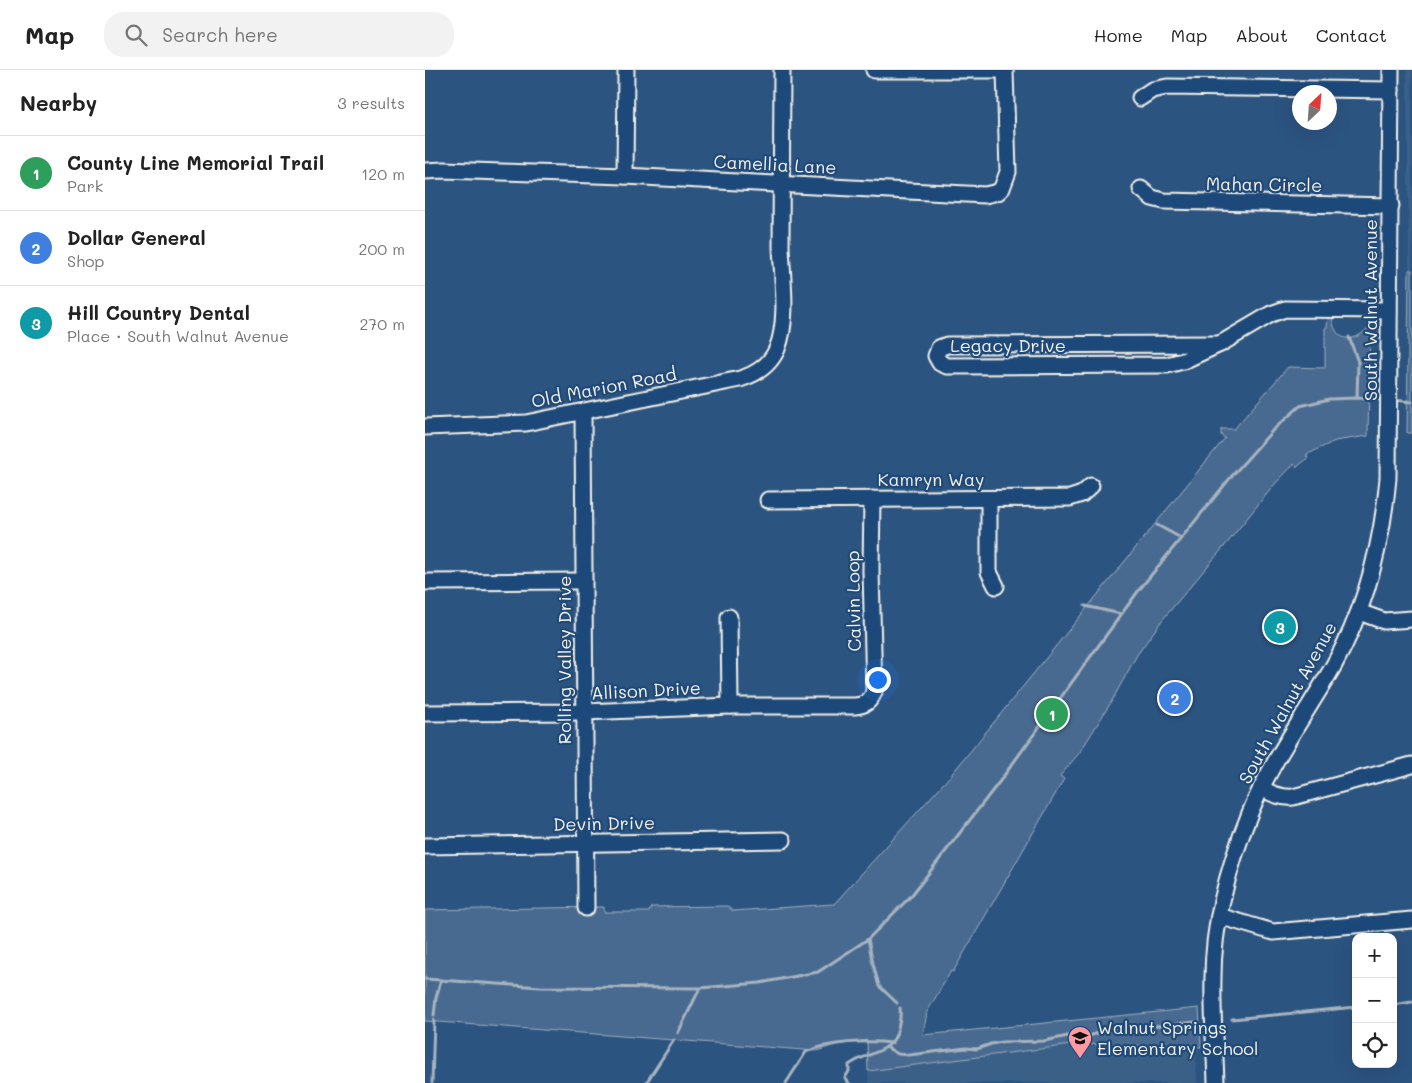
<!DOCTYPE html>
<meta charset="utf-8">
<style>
body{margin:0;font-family:Mali,sans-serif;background:#f2f2f2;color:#222}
.controls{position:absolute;right:15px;bottom:15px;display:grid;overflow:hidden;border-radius:10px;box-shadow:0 5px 20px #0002}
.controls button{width:45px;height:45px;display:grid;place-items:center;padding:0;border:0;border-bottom:1px solid #e0e0e0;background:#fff;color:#222;font:25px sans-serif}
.compass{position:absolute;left:867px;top:15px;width:45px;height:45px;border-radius:50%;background:#fff;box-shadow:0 5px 20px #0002;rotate:25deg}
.you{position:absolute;left:452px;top:609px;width:18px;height:18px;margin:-12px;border:4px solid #fff;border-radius:50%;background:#1a73e8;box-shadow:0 0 0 8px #1a73e833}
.badge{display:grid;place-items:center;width:32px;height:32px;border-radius:50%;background:#db2777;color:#fff;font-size:16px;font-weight:700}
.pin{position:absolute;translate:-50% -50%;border:2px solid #fff;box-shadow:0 1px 5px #0006}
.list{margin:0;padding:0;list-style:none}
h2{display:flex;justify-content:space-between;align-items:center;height:65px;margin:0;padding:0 20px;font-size:21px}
h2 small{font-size:16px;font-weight:400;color:#767676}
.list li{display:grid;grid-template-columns:32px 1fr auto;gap:15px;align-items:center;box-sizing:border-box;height:75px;padding:0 20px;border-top:1px solid #e0e0e0}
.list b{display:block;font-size:19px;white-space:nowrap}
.list p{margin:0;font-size:16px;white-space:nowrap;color:#767676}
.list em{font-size:16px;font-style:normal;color:#767676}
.icon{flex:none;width:28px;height:28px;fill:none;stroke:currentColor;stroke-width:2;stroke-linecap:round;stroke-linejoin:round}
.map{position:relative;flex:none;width:987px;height:1013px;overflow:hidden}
header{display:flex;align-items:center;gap:30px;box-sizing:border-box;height:70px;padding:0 25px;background:#fff;border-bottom:1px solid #e0e0e0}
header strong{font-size:24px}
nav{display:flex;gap:28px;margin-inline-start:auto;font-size:18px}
.search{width:350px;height:45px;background:#f2f2f2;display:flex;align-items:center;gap:12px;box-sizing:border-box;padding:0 18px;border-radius:20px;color:#767676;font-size:19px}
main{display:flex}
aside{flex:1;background:#fff}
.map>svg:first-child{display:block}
.built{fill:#3b6088}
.green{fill:#496b90;stroke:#9eaebc}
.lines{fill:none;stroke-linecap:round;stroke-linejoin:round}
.stream{stroke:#a7b4c0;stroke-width:3}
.minor-casing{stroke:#f4f1e8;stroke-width:19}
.minor{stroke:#1f4a7a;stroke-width:15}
.labels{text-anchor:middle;stroke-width:4.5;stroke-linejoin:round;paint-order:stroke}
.street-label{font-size:18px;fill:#f4f1e8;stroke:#1f4a7a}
.poi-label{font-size:18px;fill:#f4f1e8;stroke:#1f4a7a;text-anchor:start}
</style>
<header>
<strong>Map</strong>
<div class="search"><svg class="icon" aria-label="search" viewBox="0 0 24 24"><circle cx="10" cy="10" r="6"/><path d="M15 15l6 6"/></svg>Search here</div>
<nav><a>Home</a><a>Map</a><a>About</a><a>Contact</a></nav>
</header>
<main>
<aside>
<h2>Nearby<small>3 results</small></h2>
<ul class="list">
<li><span class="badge" style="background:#2e9e5b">1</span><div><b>County Line Memorial Trail</b><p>Park</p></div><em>120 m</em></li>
<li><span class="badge" style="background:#3f7fe0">2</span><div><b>Dollar General</b><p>Shop</p></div><em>200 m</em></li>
<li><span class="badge" style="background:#0f9aa8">3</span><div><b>Hill Country Dental</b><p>Place · South Walnut Avenue</p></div><em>270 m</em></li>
</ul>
</aside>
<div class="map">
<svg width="987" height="1013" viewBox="0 0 987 1013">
<rect width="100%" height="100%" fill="#2c5481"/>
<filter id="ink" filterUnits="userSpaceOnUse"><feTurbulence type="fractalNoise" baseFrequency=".02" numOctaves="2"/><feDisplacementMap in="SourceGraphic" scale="10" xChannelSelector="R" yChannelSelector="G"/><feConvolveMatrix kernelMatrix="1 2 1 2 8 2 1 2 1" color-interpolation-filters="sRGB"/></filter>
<g filter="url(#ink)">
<g class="built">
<polygon points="982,0 987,0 987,200 984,200"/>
<polygon points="654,974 770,976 772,1013 444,1013 443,1001"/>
</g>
<g class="green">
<polygon points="984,200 987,200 987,363 982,363"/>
<path d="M903 243 907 245C908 271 927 275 943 258H945L943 366 910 371 881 385 883 388 872 397 869 394 849 415 803 472 738 549 712 585 685 634 655 682 635 706 639 709 528 902 526 901 502 942 498 965 774 938 776 977 654 974 443 1001 442 970 407 976 392 981 0 951V840L179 837V842H224L226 837 302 836 308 841 409 834 526 705 800 368 796 365V359H809L863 297 900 298V258L902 257Z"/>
</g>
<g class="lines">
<g class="stream">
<polyline points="924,267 933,292 932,328"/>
<polyline points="968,330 987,332"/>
<polyline points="732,455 756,468"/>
<polyline points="660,536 696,544"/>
<polyline points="443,869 448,894 454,916 472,933"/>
<polyline points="0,909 115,917 275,918 335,913 393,902 443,869 486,826 575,711 714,520 806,407 848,360 875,336 904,329 932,328 960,330"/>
<polyline points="968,935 987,932"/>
<polyline points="9,945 11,928 16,910"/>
<polyline points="807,949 931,937"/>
<polyline points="253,963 275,918"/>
<polyline points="461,977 473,984 484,985 541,978 552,979 566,974 577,972 619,971 643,966 662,967 675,962 690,960 771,952"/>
<polyline points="7,1013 9,950"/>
<polyline points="221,1013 249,970"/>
<path d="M361 1013 381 982C402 972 443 970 467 973"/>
<path d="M424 1013 420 1008 424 1001V995C442 981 468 985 473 958 475 951 476 946 475 938"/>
</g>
<g class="minor-casing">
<g id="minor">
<polyline points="449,0 580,0"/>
<polyline points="715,28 727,20 742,17 966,20"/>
<polyline points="0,101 19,100 200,106 560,125 573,122 577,118 583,102 580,0"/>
<polyline points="200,106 201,0"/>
<polyline points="716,119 727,128 739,131 966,136"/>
<polygon points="795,274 758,291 742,295 522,296 515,293 511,286 514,278 522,275"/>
<polyline points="795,274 846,244 860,239 964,240"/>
<polyline points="158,342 161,838"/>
<path d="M0 357 101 353 315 309C332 304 345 295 352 279 364 250 357 207 356 176 356 117 357 59 357 0"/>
<polyline points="564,429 564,502 571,516"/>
<polyline points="343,430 645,428 657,424 666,416"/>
<polyline points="0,512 159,511"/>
<polyline points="934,542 959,551 987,549"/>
<polyline points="304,547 305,636"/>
<path d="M0 643 159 642 305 636H430C440 635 445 632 449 622L446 501 447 429"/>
<path d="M836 718C847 724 856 728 868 727L987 695"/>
<polyline points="0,776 358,770"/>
<polyline points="794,846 848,862 987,850"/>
<path d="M791 1013C790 978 787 942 788 907 788 851 804 795 825 743 846 691 881 644 909 595 941 538 957 474 963 408L966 0"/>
</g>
</g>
<use href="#minor" class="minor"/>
</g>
</g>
<defs>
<g id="school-pin" transform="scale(1.25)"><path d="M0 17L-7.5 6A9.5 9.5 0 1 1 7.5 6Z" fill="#ff9aa2" stroke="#1f4a7a"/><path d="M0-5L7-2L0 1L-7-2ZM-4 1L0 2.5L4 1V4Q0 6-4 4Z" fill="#111"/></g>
</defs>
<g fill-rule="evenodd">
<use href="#school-pin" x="655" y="968"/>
</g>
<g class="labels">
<g class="street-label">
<text transform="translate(350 95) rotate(3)" y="6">Camellia Lane</text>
<text transform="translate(839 115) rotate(1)" y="6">Mahan Circle</text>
<text transform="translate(946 240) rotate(-90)" y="6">South Walnut Avenue</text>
<text x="583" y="282">Legacy Drive</text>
<text transform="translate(179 318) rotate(-11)" y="6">Old Marion Road</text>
<text x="506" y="416">Kamryn Way</text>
<text transform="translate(429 531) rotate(-91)" y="6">Calvin Loop</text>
<text transform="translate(140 590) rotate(-90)" y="6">Rolling Valley Drive</text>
<text transform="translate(221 621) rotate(-3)" y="6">Allison Drive</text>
<text transform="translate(863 633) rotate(-61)" y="6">South Walnut Avenue</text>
<text transform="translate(179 754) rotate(-1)" y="6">Devin Drive</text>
</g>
<g class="poi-label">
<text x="672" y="964">Walnut Springs<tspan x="672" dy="21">Elementary School</tspan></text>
</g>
</g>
</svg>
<div class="controls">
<button>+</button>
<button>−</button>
<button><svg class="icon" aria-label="locate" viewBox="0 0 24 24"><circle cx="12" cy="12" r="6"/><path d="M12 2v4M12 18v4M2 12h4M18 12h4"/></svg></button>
</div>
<svg class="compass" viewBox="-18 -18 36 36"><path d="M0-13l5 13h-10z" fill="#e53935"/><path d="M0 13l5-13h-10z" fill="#767676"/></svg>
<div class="you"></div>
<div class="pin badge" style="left:627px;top:644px;background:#2e9e5b">1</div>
<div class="pin badge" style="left:750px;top:628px;background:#3f7fe0">2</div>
<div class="pin badge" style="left:855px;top:557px;background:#0f9aa8">3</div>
</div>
</main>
